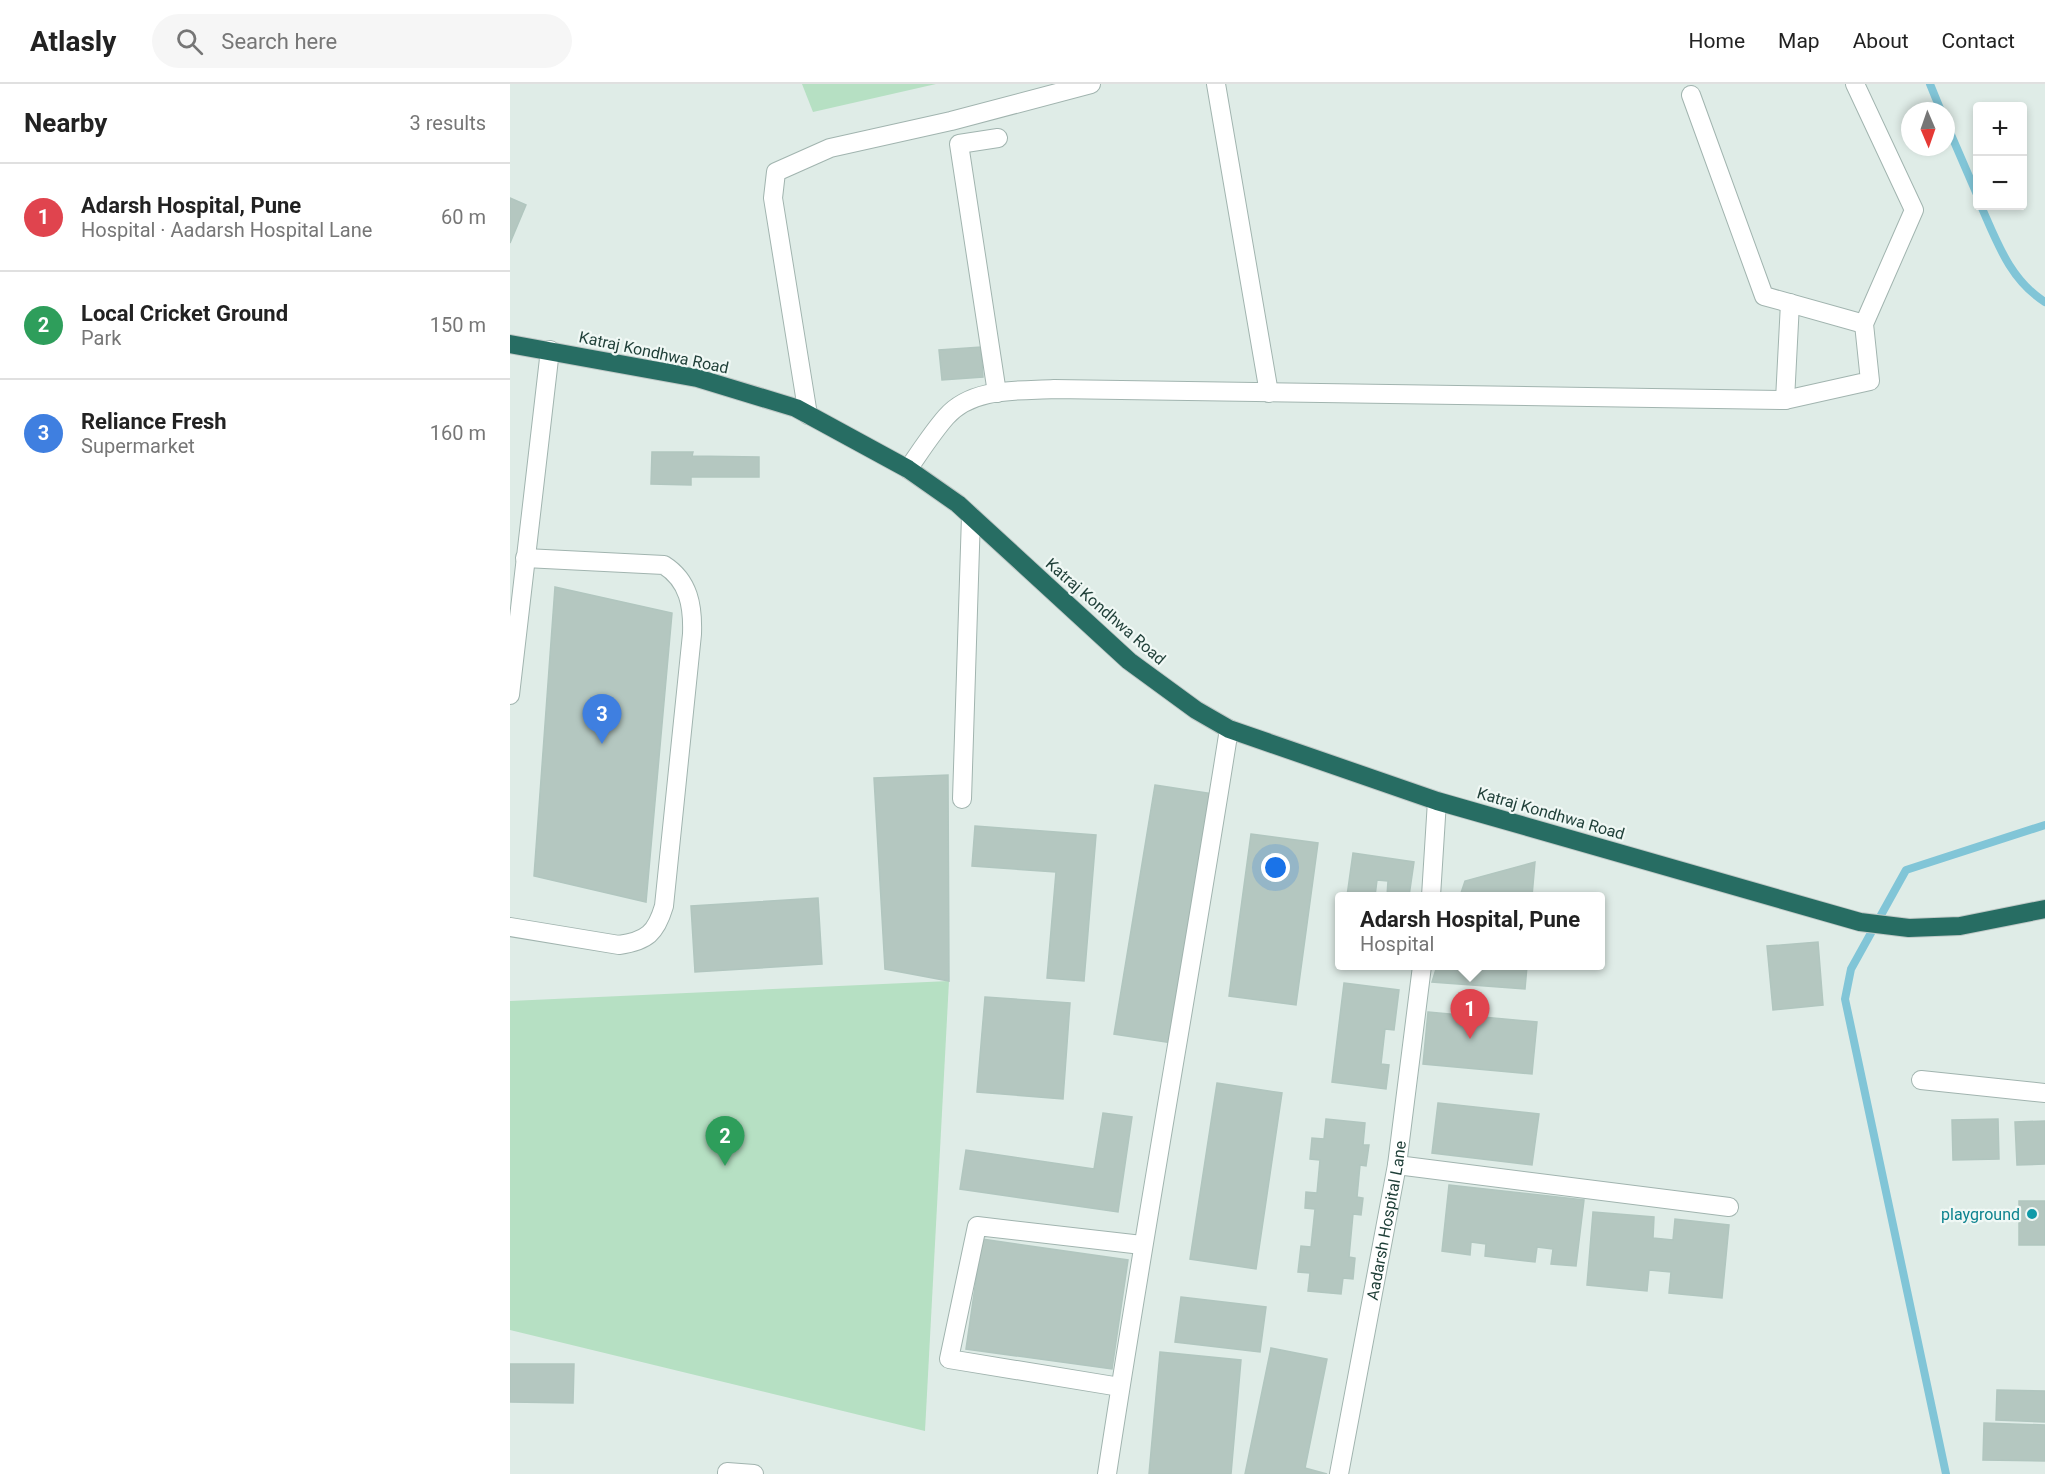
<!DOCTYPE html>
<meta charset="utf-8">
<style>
body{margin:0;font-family:Roboto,sans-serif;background:#f6f6f6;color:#222}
.controls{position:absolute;right:18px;top:18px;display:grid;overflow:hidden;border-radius:6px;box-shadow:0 3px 9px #0003}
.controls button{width:54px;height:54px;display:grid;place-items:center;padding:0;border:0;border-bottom:2px solid #e0e0e0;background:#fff;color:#222;font:30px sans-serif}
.compass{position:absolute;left:1391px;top:18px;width:54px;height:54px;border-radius:50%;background:#fff;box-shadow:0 3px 9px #0003;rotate:178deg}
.you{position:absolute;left:766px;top:784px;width:21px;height:21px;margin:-15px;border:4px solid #fff;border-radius:50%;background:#1a73e8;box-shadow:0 0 0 9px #1a73e833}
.badge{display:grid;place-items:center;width:39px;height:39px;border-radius:50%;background:#854d34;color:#fff;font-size:20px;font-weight:700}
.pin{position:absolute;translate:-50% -50px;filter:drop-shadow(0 2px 3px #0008)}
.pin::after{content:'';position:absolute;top:32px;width:21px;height:18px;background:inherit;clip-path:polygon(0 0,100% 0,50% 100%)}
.popup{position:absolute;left:825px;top:808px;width:270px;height:78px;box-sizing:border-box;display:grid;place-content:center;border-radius:6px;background:#fff;filter:drop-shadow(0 2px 4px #0005);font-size:20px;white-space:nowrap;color:#767676}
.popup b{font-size:22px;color:#222}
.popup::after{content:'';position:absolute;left:50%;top:100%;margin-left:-12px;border:12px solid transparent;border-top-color:#fff}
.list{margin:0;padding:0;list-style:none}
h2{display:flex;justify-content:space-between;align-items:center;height:78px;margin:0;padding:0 24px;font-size:26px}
h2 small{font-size:20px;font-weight:400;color:#767676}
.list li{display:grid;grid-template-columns:39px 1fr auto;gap:18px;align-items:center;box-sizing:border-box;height:108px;padding:0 24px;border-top:2px solid #e0e0e0}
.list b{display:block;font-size:22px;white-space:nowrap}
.list p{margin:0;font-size:20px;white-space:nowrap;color:#767676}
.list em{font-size:20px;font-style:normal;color:#767676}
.icon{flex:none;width:33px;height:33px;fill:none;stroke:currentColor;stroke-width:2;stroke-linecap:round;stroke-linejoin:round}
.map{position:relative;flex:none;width:1535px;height:1390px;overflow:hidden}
header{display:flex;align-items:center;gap:36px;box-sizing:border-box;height:84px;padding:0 30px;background:#fff;border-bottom:2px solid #e0e0e0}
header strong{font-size:28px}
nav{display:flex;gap:33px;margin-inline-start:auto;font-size:21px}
.search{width:420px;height:54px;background:#f6f6f6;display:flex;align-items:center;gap:15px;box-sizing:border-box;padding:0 21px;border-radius:33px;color:#767676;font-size:22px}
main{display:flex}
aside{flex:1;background:#fff}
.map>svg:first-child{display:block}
.green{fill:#b6e0c3}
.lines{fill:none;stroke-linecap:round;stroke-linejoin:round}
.stream{stroke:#81c5d7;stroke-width:8}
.building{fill:#b4c7c0;stroke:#b1c6bf;stroke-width:1.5}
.minor-casing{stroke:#a1b4af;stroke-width:20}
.highway-casing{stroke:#c0c9c7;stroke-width:20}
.minor{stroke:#fff;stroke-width:18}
.highway{stroke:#276d63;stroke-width:18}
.culture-dot{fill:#0f9aa8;stroke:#f0f8f5;stroke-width:2}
.labels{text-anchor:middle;stroke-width:4.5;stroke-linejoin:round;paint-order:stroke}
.street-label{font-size:16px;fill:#1e3e37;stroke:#f0f8f5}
.culture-label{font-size:16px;fill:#0d838f;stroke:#f0f8f5;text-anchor:end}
</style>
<header>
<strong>Atlasly</strong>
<div class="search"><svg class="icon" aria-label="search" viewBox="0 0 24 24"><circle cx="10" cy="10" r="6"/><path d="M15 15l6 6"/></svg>Search here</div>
<nav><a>Home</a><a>Map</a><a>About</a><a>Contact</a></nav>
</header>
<main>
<aside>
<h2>Nearby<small>3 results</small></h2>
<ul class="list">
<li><span class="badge" style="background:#e0444e">1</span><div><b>Adarsh Hospital, Pune</b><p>Hospital · Aadarsh Hospital Lane</p></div><em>60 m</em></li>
<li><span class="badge" style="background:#2e9e5b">2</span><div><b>Local Cricket Ground</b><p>Park</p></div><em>150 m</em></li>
<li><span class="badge" style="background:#3f7fe0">3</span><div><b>Reliance Fresh</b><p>Supermarket</p></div><em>160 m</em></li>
</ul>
</aside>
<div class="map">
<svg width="1535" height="1390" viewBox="0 0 1535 1390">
<rect width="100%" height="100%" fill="#dfece7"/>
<g class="green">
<polygon points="292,0 426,0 303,28"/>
<polygon points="439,897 415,1347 0,1246 0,917"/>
</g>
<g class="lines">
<g class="stream">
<polyline points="1420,0 1431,27"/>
<polyline points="1436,39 1468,113"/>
<path d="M1471 122C1487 158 1500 196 1535 218"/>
<polyline points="1436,1390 1335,915 1341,885 1396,786 1535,741"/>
</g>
</g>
<g class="building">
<polygon points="0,114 16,121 0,159"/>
<polygon points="471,263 473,293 432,296 429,266"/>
<polygon points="142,368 183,368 182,372 249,373 249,393 181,393 181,401 141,400"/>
<polygon points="45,503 162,529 136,818 24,792"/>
<polygon points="438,691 439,897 375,885 364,694"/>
<polygon points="645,701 703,710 662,959 604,950"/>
<polygon points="465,742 586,751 574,897 537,894 546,788 462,782"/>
<polygon points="741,750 808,759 786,921 719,912"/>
<polygon points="843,769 904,778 899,812 877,812 878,797 867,796 865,812 837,812"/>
<polygon points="1025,778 1022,812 950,812 955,797"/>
<polygon points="308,814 312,880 185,888 181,822"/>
<polygon points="1308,858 1313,921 1263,926 1257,862"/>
<polygon points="927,882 1017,882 1015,905 922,898"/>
<polygon points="834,899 889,906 884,946 875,945 871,980 879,981 876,1005 822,998"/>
<polygon points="475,913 560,919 553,1015 467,1008"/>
<polygon points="918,928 1027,938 1022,990 913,980"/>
<polygon points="707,999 772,1009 746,1185 680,1175"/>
<polygon points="928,1019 1029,1030 1022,1081 922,1069"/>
<polygon points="593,1029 622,1033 608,1128 450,1105 456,1066 584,1085"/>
<polygon points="816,1035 855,1039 853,1061 859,1061 856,1082 850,1081 847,1113 853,1114 851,1131 843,1130 839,1173 845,1174 843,1195 833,1194 831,1210 798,1207 800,1189 788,1188 791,1162 801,1163 805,1125 795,1124 796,1108 807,1109 810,1076 800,1075 802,1054 814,1055"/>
<polygon points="1488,1035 1489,1075 1443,1076 1442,1036"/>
<polygon points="1535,1037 1535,1080 1507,1081 1505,1038"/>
<polygon points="939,1101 1074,1116 1066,1182 1041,1180 1043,1165 1027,1163 1025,1178 975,1172 976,1160 961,1158 960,1171 932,1167"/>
<rect x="1509" y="1117" width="26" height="44"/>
<polygon points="1083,1128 1144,1133 1143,1154 1163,1156 1165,1135 1219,1141 1212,1214 1159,1209 1161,1188 1139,1186 1137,1207 1077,1201"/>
<polygon points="472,1155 618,1176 602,1285 456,1265"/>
<polygon points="671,1213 756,1223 750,1268 665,1258"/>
<polygon points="761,1264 817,1275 795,1384 817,1390 735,1390"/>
<polygon points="650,1268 731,1276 721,1390 639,1390"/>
<polygon points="0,1280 64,1280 63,1319 0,1318"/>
<polygon points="1487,1306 1535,1307 1535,1338 1486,1336"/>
<polygon points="1474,1339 1535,1341 1535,1377 1473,1376"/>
</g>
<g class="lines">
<g class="minor-casing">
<g id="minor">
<polyline points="706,0 759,309"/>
<polyline points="1181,11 1254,212 1354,240"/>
<polyline points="487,309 449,60 488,54"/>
<polyline points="1275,316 1280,219"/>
<polyline points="298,331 263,114 266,88 320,64 441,37 581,0"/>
<path d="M398 385C410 368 422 349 436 333 462 303 508 307 544 305L1275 316 1360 297 1354 240 1404 126 1345 0"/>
<polyline points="0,611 40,266"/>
<polyline points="452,715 461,432"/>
<polyline points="921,812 927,717"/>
<path d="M0 843 109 861C137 857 146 849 154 822L182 550C183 522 179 497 154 481L15 474"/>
<polyline points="1411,996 1535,1009"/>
<polyline points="887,1081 1219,1123"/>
<polyline points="610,1303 439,1275 467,1142 632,1161"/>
<polyline points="217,1390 217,1388 244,1390"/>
<path d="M597 1390C635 1141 680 893 719 645"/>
<path id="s1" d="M829 1390 887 1081 912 882"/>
</g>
</g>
<g class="highway-casing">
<polyline id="highway" points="0,260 187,294 286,324 398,385 448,420 619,577 686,626 719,645 927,717 1350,838 1399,844 1450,842 1535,825"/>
</g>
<use href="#minor" class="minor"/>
<use href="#highway" class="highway"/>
</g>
<circle class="culture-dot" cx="1522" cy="1130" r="6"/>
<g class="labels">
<g class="street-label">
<text transform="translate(144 268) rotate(12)" y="6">Katraj Kondhwa Road</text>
<text transform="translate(596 527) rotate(41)" y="6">Katraj Kondhwa Road</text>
<text transform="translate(1041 729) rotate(16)" y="6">Katraj Kondhwa Road</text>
<text dy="6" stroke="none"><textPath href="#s1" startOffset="258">Aadarsh Hospital Lane</textPath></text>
</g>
<g class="culture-label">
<text x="1510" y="1136">playground</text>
</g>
</g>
</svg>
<div class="controls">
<button>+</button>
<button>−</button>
</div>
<svg class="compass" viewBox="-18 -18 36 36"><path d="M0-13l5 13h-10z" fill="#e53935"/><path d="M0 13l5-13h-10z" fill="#767676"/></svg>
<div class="you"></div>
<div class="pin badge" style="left:960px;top:955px;background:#e0444e">1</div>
<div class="popup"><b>Adarsh Hospital, Pune</b>Hospital</div>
<div class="pin badge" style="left:215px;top:1082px;background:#2e9e5b">2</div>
<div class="pin badge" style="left:92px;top:660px;background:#3f7fe0">3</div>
</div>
</main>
